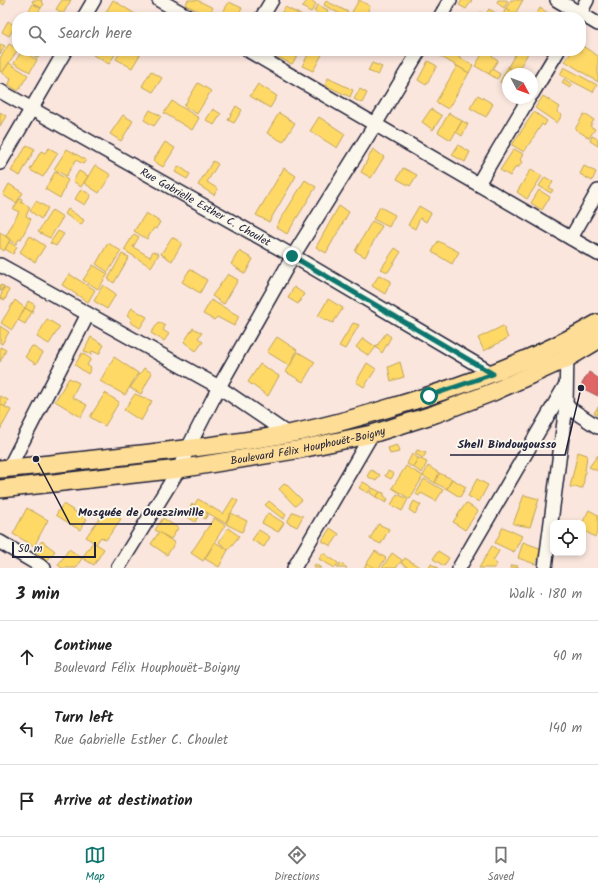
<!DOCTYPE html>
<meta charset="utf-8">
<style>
body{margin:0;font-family:Kalam,sans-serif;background:#f2f2f2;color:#222}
.controls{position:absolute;right:12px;bottom:12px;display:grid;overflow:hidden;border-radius:8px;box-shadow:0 2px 6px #0003}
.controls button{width:36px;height:36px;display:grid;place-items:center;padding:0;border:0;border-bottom:1px solid #e0e0e0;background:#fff;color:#222;font:20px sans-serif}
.compass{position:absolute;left:502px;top:68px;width:36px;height:36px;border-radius:50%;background:#fff;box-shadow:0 2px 6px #0003;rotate:131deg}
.scale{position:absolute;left:12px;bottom:10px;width:84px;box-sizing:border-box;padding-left:4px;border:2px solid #22223b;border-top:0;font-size:11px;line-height:14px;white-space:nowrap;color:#22223b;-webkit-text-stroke:3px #fbf7ec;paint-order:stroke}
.stop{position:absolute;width:12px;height:12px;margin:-9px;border:3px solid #0f766e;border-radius:50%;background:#fff}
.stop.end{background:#0f766e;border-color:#fff;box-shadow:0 1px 4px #0008}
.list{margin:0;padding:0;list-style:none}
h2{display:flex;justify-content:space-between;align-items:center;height:52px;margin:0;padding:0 16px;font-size:17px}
h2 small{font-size:13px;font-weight:400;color:#767676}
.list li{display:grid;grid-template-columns:26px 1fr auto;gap:12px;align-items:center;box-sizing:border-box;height:72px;padding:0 16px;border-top:1px solid #e0e0e0}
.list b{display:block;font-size:15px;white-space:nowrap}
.list p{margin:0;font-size:13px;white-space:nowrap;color:#767676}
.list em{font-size:13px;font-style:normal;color:#767676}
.icon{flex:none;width:22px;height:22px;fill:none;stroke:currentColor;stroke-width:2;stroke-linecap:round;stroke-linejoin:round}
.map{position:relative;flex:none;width:598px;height:568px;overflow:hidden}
.search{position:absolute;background:#fff;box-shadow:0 2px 6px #0003;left:12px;right:12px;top:12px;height:44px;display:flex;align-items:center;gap:10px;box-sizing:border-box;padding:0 14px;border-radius:16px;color:#767676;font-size:15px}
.sheet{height:268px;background:#fff}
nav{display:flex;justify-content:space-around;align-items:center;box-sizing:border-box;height:56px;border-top:1px solid #e0e0e0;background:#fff;font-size:11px;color:#767676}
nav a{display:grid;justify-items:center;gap:2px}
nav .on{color:#0f766e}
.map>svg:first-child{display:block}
.homes{fill:#ffd966;stroke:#bda259}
.shops{fill:#e06666;stroke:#a75259}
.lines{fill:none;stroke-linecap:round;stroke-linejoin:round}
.minor-casing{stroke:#22223b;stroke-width:16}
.major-casing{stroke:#22223b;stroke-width:20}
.minor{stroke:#fbf7ec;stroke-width:13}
.major{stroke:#fedd96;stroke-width:17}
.route{stroke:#0f766e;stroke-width:5}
.labels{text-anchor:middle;stroke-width:4;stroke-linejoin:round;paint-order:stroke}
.street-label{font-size:11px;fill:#22223b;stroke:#fbf7ec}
.leader{fill:none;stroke:#22223b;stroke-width:1.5}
.callout-dot{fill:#22223b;stroke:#fbf7ec;stroke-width:1.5}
.callout-label{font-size:12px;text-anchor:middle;font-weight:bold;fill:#22223b;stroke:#fbf7ec;stroke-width:4;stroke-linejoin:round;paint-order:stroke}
</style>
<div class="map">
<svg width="598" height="568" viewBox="0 0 598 568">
<rect width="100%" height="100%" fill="#fbe6dd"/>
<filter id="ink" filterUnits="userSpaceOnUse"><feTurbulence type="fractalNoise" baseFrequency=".025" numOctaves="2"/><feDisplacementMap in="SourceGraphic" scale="8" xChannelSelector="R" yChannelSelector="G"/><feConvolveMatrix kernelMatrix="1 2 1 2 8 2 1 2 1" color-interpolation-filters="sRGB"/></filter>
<g filter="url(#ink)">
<g class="homes">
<polygon points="0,0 6,0 4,5 0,2"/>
<polygon points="33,0 42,0 41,1 44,4 41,8 32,2"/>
<polygon points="62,0 71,0 63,14 56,9"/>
<polygon points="113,0 135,14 134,17 114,17 106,12"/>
<polygon points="188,0 197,0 213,8 208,15 185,5"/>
<polygon points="308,0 311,0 316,4 311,12 302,7"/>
<polygon points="359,0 370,6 365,17 362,17 352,12"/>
<polygon points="462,0 472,0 466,9 459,5"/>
<polygon points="498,0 506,0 508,1 504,8 497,3"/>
<polygon points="511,0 523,0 515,14 506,8"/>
<polygon points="326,1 348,12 345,17 324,5"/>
<polygon points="229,2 242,8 238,17 220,17"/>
<polygon points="33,4 41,8 35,17 25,17"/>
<polygon points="318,5 328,10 324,17 321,17 314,11"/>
<polygon points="285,7 305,17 279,17"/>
<polygon points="506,8 515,14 513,17 502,17"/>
<polygon points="540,8 551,15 550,17 535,17"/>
<polygon points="489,9 499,15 498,17 477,17 480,12 485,16"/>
<polygon points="8,21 15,26 9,36 2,32"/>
<polygon points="0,44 5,46 0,54"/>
<polygon points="9,44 17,49 17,51 2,73 0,71 0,58"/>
<polygon points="581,45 598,56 598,82 565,61 572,51 581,51"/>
<polygon points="22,51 37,60 30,72 14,63"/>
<polygon points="25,51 42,51 38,58"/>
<polygon points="95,51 117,51 109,64 93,55"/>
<polygon points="121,51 142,51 132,68 116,59"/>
<polygon points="172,51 181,51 178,55"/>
<polygon points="273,51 294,51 293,53 297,56 292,64 271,54"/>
<polygon points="310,51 324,51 313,71 302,66"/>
<polygon points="440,51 448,51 473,65 469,73 438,55"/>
<polygon points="484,51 495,51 492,56 498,60 489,74 475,66"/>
<polygon points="517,51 525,51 528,53 517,73 508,67"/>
<polygon points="428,61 437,66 426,85 418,80"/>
<polygon points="9,63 28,75 18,91 9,85 11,78 2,73"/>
<polygon points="372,63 382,67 378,75 368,71"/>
<polygon points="457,66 469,73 448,109 436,102"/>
<polygon points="508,67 517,73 516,74 508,74 508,86 500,82"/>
<polygon points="564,67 597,85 593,92 560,75"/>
<polygon points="492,69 500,74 497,79 489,74"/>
<polygon points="151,71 162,78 153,92 142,86"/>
<polygon points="328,78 353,90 350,97 325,85"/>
<polygon points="564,79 573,85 570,88 562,83"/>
<polygon points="198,83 211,91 197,114 184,106"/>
<polygon points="258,84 277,96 270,108 250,96"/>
<polygon points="360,89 367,93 362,103 354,99"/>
<polygon points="478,95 493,104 486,117 470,108"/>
<polygon points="543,96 560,107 557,112 562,115 557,123 535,108"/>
<polygon points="172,101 199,118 192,130 164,113"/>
<polygon points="236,106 242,110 234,123 228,120"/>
<polygon points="213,109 221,114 214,125 206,120"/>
<polygon points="431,109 442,116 433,130 422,122"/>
<polygon points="150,110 161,116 154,126 144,120"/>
<polygon points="0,112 6,116 0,126"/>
<polygon points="534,112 547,121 544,126 542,124 524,152 512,145"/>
<polygon points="279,113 295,123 283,142 267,133"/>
<polygon points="449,113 462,121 451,140 438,132"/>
<polygon points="584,114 594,120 590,126 595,129 589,138 575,129"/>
<polygon points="123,115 133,121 121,141 110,134"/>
<polygon points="319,117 345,134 337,148 310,131"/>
<polygon points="462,121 468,124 462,136 456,132"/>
<polygon points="592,136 598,139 598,146 590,141"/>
<polygon points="165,142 175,148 163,167 153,161"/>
<polygon points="27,145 35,149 20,176 11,171"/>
<polygon points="458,145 470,152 465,162 452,155"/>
<polygon points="49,148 58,153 43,177 30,170 41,151 45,153"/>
<polygon points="67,149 86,160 83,164 76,160 66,176 54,169"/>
<polygon points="373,149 384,157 371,178 361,172"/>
<polygon points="514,149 523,154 520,160 522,162 518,168 516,166 510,176 500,170"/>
<polygon points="213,161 218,164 207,182 218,189 214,195 198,185"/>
<polygon points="95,165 111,175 99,193 84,183"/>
<polygon points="179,166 190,174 187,179 175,172"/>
<polygon points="584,166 596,172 592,181 580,174"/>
<polygon points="284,168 296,176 269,222 256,215"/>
<polygon points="403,168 417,175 410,186 397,179"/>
<polygon points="531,169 542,176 527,199 517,192"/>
<polygon points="79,171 88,176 81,187 73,181"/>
<polygon points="55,172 68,180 64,188 65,189 60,198 45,189"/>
<polygon points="545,177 553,182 549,188 553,190 551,193 539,186"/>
<polygon points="305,180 316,187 287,234 276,227"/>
<polygon points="9,184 23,193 16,203 3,195"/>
<polygon points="81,189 91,195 85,205 75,199"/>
<polygon points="539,190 550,197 542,210 531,203"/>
<polygon points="20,199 22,199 21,203 23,203 30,207 26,216 31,219 21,239 19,239 16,244 6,236 19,212 13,209"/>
<polygon points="36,201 48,208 41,219 30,211"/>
<polygon points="339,206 349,212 326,253 316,247"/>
<polygon points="419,206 431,213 426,222 420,218 415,229 408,225"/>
<polygon points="380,207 395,215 389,227 373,219"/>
<polygon points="68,209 84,220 81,225 65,214"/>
<polygon points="52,210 63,217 50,238 38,232"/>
<polygon points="146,213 160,222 156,229 154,228 147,239 134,231"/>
<polygon points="372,221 382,226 365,257 355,251"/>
<polygon points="58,231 64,234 56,246 50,243"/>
<polygon points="0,232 10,240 4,251 0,248"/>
<polygon points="134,234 139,237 133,247 150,257 153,251 159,254 151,267 124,250"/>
<polygon points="30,236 45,246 35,262 20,252"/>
<polygon points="172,237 182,243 172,261 161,254"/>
<polygon points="438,241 459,252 452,264 432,252"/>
<polygon points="9,242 17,247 13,254 5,249"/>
<polygon points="108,243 121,251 108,272 96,264"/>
<polygon points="395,248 401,252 388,272 381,269"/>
<polygon points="239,251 253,259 245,274 231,264"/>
<polygon points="122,254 129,257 114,283 108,279"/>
<polygon points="93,265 108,274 98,289 83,280"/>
<polygon points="190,269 207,280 200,293 182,282"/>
<polygon points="69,274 95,290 88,302 62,285"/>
<polygon points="228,274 238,280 224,304 212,296"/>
<polygon points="379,275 391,281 385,294 372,286"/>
<polygon points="0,285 4,286 1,291 0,291"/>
<polygon points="103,285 116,294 107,309 94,301"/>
<polygon points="4,287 9,290 5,300 0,298"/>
<polygon points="294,287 304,294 298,304 288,298"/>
<polygon points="328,299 343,308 333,323 318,316"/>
<polygon points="15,300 25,308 12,330 1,323"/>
<polygon points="211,300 239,316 234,326 217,317 214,320 203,314"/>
<polygon points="28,301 35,305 32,312 25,308"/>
<polygon points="25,308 32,312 25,324 18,320"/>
<polygon points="132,308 147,317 140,328 130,322 132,319 127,315"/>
<polygon points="47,319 60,327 49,344 37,337"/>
<polygon points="159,322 165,326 163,330 169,334 164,341 151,333"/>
<polygon points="353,323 359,325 345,349 339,346"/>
<polygon points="0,326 9,332 2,344 0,343"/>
<polygon points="503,326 508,338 484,351 478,338"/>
<polygon points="193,328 202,333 198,338 203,342 196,351 184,342"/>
<polygon points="386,333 391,337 382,353 376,347"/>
<polygon points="91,337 104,345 99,354 92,351 91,355 84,351"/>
<polygon points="277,337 297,350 290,366 267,352"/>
<polygon points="363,338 376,347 369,356 356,347"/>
<polygon points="32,346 43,353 36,364 25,357"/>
<polygon points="0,347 6,350 0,362"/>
<polygon points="298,352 315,362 303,382 286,372"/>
<polygon points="82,353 91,359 87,365 91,368 88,374 75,365"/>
<polygon points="114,357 138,373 125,395 100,381"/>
<polygon points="400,362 404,377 391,381 388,367"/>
<polygon points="367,363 376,369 364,387 356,382"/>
<polygon points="260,364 279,376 268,396 248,382"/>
<polygon points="144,368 152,373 141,394 130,388"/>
<polygon points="69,378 79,383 72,397 87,405 81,417 55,401"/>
<polygon points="105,393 119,402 105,426 90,417"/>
<polygon points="135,394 152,401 141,421 124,410"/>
<polygon points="0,396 8,400 5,407 0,404"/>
<polygon points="0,404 11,410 0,430"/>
<polygon points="598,407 598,415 594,413"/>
<polygon points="397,445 399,452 390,454 388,448"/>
<polygon points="417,450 426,453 423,458 415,454"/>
<polygon points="578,452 587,455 583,488 570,487"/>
<polygon points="412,454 418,458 413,467 407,464"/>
<polygon points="598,455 598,471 589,467"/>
<polygon points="418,458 427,462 422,473 413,467"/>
<polygon points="406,466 423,476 410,499 392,488"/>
<polygon points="428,466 439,473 435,483 423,476"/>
<polygon points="371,470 380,475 376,481 367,476"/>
<polygon points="388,471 394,474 391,479 385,476"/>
<polygon points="439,473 452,479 447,489 435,483"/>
<polygon points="424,479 443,490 436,501 421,493 419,496 416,494"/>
<polygon points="452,479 466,487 460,497 447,489"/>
<polygon points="477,479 488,485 479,502 468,496"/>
<polygon points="363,482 372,487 368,493 359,488"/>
<polygon points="285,483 302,500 295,506 279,489"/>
<polygon points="373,488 380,492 376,497 370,493"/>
<polygon points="380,492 384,493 384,496 388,499 386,503 376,497"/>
<polygon points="397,494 408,499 402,511 391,505"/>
<polygon points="524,495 539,499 530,527 513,524"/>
<polygon points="233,498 238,501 225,523 194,505 198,499 223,514"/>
<polygon points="269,501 286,515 283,519 265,505"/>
<polygon points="414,501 421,505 415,514 409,510"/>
<polygon points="466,503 478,511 465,530 453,522"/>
<polygon points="63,504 87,519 80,530 56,515"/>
<polygon points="192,504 208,514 205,519 199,515 195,522 185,515"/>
<polygon points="27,508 48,520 34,546 13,534"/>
<polygon points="106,509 121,519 106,540 101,537 96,544 86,537"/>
<polygon points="589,510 598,515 598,531 595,537 583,530 582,523"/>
<polygon points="293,512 303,516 297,527 287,522"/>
<polygon points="231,513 247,521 242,532 226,524"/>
<polygon points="268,513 284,523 278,532 262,523"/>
<polygon points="163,518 178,528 171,539 155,530"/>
<polygon points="214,518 225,525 203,561 191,553"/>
<polygon points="378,524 389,529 381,544 370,539"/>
<polygon points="503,527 522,536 514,552 495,543"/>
<polygon points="228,528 239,536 228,550 219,542"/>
<polygon points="330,528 339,534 331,546 322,541"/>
<polygon points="259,530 270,537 264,547 252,540"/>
<polygon points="159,532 175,543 167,555 151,544"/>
<polygon points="42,541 55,551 47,561 34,551"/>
<polygon points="93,542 104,549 94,565 82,558"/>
<polygon points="215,542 228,550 219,567 205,559"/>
<polygon points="523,542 542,549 535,564 518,558"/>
<polygon points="492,546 499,551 493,561 497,564 494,568 479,568"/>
<polygon points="69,549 82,558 76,568 62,568 58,565"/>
<polygon points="375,551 386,558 379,568 375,568 367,563"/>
<polygon points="438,551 449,558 444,566 433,559"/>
<polygon points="323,553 338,563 335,568 319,559"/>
<polygon points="392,553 402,560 396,568 382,568"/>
<polygon points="405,558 421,568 409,568 401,563"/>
<polygon points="340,563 347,568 337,568"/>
<polygon points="367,563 375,568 364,568"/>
<polygon points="315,564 321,568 313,568"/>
<polygon points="431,564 438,568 429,568"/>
<polygon points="511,565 518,566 518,568 510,568"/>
</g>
<polygon class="shops" points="589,372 598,378 598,396 580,387"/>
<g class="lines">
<g class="minor-casing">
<g id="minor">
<polyline points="159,0 189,17"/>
<polyline points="557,0 598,24"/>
<polyline points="84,17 94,0"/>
<polyline points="262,17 272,0"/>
<polyline points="440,17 450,0"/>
<polyline points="578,17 587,0"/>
<polyline points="249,51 598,254"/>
<path id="s1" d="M0 91 293 256 493 374"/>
<polyline points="532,94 558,51"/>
<polyline points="0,163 65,51"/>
<polyline points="478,184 529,98"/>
<polyline points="571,238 598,191"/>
<polyline points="0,265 219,387 288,434"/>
<polyline points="566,406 598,427"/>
<polyline points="9,468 88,314"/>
<polyline points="0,542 44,568"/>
<polyline points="118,568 179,469 188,448 219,387 293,256 376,123 419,51"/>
<polyline points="294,568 372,434"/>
<polyline points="459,568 565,386"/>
<polyline points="545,568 566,406 567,351"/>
</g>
</g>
<g class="major-casing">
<g id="major">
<path d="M0 469 32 466C117 456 203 449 287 434 321 428 356 418 389 408 461 387 533 361 598 323"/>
<path id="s2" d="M0 489 179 469 296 450 372 434 435 414 493 392 568 358 598 340"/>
</g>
</g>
<use href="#minor" class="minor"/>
<use href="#major" class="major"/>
</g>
</g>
<g class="lines" filter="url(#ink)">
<polyline class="route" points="292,256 493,374 429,396"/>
</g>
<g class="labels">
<g class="street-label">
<text dy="4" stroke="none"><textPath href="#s1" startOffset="236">Rue Gabrielle Esther C. Choulet</textPath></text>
<text dy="4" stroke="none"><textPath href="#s2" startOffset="311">Boulevard Félix Houphouët-Boigny</textPath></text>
</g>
</g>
<path class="leader" d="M581 388L565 455H450M36 459L70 524H212"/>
<g class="callout-dot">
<circle cx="581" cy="388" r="4"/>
<circle cx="36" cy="459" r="4"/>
</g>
<g class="callout-label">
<text x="507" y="448">Shell Bindougousso</text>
<text x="141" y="516">Mosquée de Ouezzinville</text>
</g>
</svg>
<div class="controls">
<button><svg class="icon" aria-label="locate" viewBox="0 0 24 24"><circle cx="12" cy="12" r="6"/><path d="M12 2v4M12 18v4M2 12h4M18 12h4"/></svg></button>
</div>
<svg class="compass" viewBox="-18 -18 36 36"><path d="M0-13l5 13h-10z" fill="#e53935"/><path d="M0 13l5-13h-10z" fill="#767676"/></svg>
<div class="scale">50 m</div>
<div class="stop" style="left:429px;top:396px"></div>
<div class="stop end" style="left:292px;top:256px"></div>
<div class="search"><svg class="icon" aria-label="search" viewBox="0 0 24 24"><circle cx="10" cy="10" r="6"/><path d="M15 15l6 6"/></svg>Search here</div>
</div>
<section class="sheet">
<h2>3 min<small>Walk · 180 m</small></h2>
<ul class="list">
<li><svg class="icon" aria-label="ahead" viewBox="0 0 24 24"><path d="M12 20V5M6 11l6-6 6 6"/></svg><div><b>Continue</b><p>Boulevard Félix Houphouët-Boigny</p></div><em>40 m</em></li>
<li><svg class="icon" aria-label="left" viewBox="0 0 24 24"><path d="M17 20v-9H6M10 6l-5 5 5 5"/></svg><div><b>Turn left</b><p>Rue Gabrielle Esther C. Choulet</p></div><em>140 m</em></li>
<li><svg class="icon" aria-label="arrive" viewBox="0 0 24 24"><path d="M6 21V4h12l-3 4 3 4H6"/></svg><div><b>Arrive at destination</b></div></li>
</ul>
</section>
<nav>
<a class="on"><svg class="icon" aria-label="map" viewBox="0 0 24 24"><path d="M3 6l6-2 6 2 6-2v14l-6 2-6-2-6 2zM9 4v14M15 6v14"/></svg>Map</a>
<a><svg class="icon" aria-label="directions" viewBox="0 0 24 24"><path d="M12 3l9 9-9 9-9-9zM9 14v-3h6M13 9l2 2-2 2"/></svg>Directions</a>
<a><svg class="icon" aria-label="saved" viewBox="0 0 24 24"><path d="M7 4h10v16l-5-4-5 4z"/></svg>Saved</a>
</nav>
